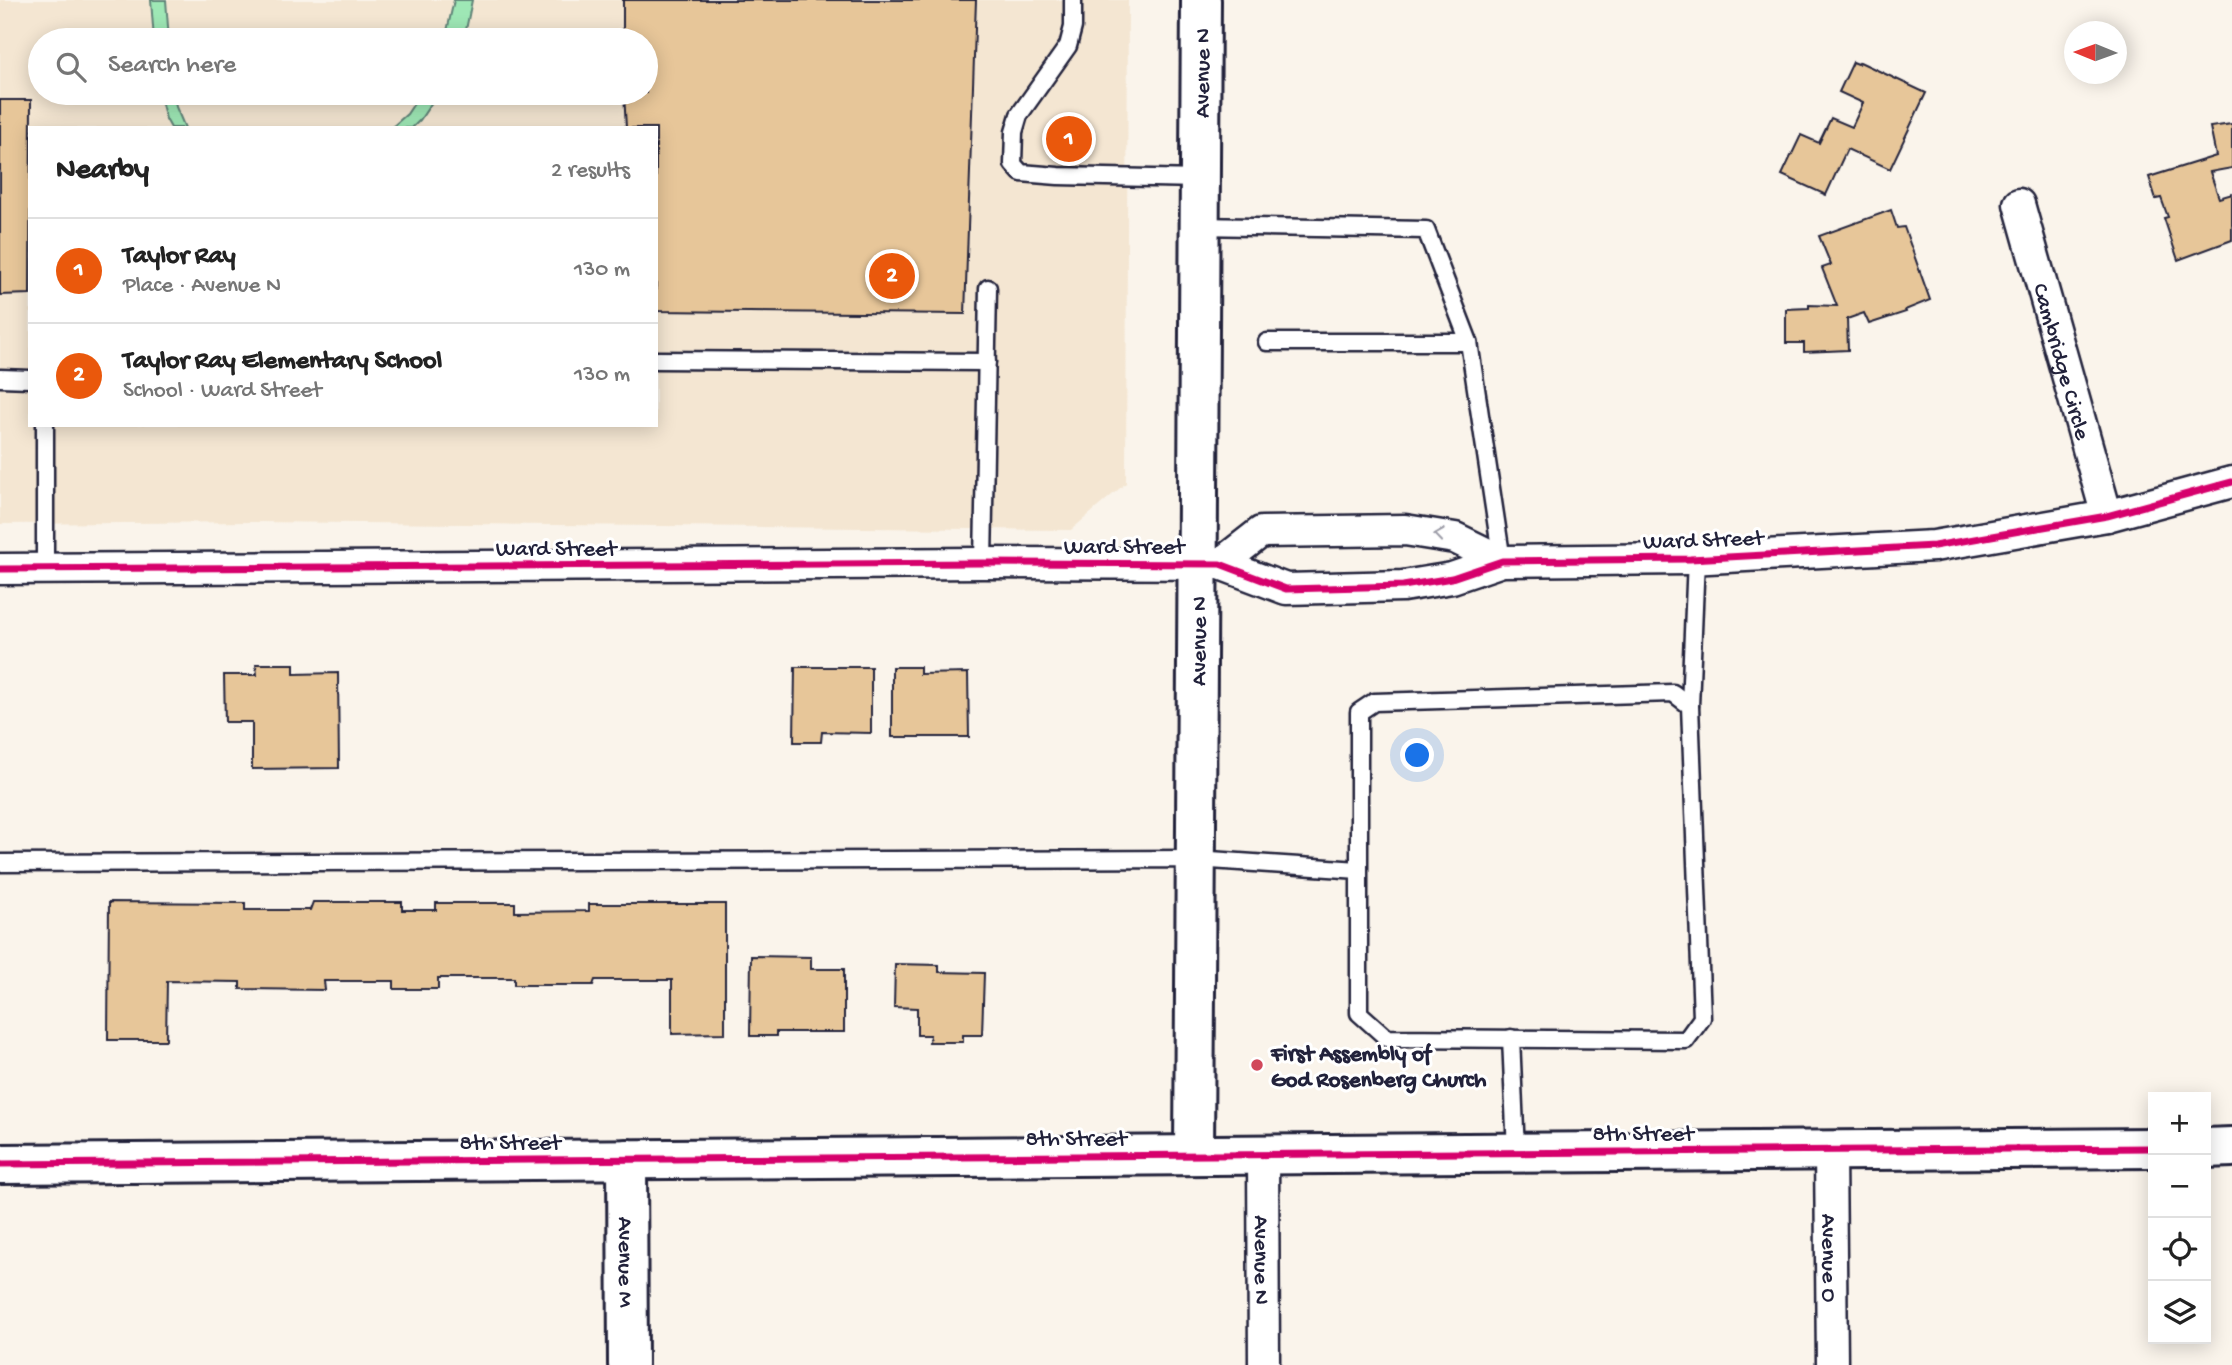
<!DOCTYPE html>
<meta charset="utf-8">
<style>
body{margin:0;font-family:"Gochi Hand",sans-serif;background:#f2f2f2;color:#222}
.controls{position:absolute;right:21px;bottom:21px;display:grid;overflow:hidden;border-radius:0px;box-shadow:0 4px 18px #0003}
.controls button{width:63px;height:63px;display:grid;place-items:center;padding:0;border:0;border-bottom:2px solid #e0e0e0;background:#fff;color:#222;font:35px sans-serif}
.compass{position:absolute;left:2064px;top:21px;width:63px;height:63px;border-radius:50%;background:#fff;box-shadow:0 4px 18px #0003;rotate:271deg}
.you{position:absolute;left:1418px;top:756px;width:24px;height:24px;margin:-18px;border:5px solid #fff;border-radius:50%;background:#1a73e8;box-shadow:0 0 0 10px #1a73e833}
.badge{display:grid;place-items:center;width:46px;height:46px;border-radius:50%;background:#ea580c;color:#fff;font-size:23px;font-weight:700}
.pin{position:absolute;translate:-50% -50%;border:4px solid #fff;box-shadow:0 2px 7px #0006}
.list{margin:0;padding:0;list-style:none}
h2{display:flex;justify-content:space-between;align-items:center;height:91px;margin:0;padding:0 28px;font-size:30px}
h2 small{font-size:23px;font-weight:400;color:#767676}
.list li{display:grid;grid-template-columns:46px 1fr auto;gap:21px;align-items:center;box-sizing:border-box;height:105px;padding:0 28px;border-top:2px solid #e0e0e0}
.list b{display:block;font-size:26px;white-space:nowrap}
.list p{margin:0;font-size:23px;white-space:nowrap;color:#767676}
.list em{font-size:23px;font-style:normal;color:#767676}
.icon{flex:none;width:38px;height:38px;fill:none;stroke:currentColor;stroke-width:2;stroke-linecap:round;stroke-linejoin:round}
.map{position:relative;flex:none;width:2232px;height:1365px;overflow:hidden}
.search{position:absolute;background:#fff;box-shadow:0 4px 18px #0003;left:28px;top:28px;width:630px;height:77px;display:flex;align-items:center;gap:18px;box-sizing:border-box;padding:0 24px;border-radius:38px;color:#767676;font-size:26px}
.panel{position:absolute;background:#fff;box-shadow:0 4px 18px #0003;left:28px;top:126px;width:630px;height:301px;border-radius:0px}
.map>svg:first-child{display:block}
.built{fill:#f4e6d2;fill-rule:evenodd}
.park{fill:#9ee7b5;stroke:#608478;stroke-width:2}
.building{fill:#e7c699;stroke:#22223b;stroke-width:2}
.lines{fill:none;stroke-linecap:round;stroke-linejoin:round}
.service-casing{stroke:#22223b;stroke-width:21}
.minor-casing{stroke:#22223b;stroke-width:35}
.tertiary-casing{stroke:#22223b;stroke-width:44}
.service{stroke:#fff;stroke-width:16}
.minor{stroke:#fff;stroke-width:30}
.tertiary{stroke:#fff;stroke-width:38}
.cycleway-casing{stroke:#fff;stroke-width:11}
.cycleway{stroke:#d6006c;stroke-width:7}
.oneway{stroke:#9c9ca7}
.poi-dot{fill:#d1495b;stroke:#fff;stroke-width:2.5}
.labels{text-anchor:middle;stroke-width:6;stroke-linejoin:round;paint-order:stroke}
.street-label{font-size:23px;fill:#22223b;stroke:#fff}
.poi-label{font-size:23px;font-weight:bold;fill:#22223b;stroke:#fff;text-anchor:start}
</style>
<div class="map">
<svg width="2232" height="1365" viewBox="0 0 2232 1365">
<rect width="100%" height="100%" fill="#faf4eb"/>
<filter id="ink" filterUnits="userSpaceOnUse"><feTurbulence type="fractalNoise" baseFrequency=".0143" numOctaves="2"/><feDisplacementMap in="SourceGraphic" scale="14" xChannelSelector="R" yChannelSelector="G"/><feConvolveMatrix kernelMatrix="1 2 1 2 8 2 1 2 1" color-interpolation-filters="sRGB"/></filter>
<g filter="url(#ink)">
<path class="built" d="M0 0H1128L1126 483 1071 530 253 522 0 524ZM40 40H646V93H40ZM30 128H656V425H30Z"/>
<g class="park">
<polygon points="151,0 166,0 169,40 154,40"/>
<polygon points="454,0 472,0 464,40 445,40"/>
<polygon points="159,93 174,93 176,107 185,128 171,128 166,119"/>
<polygon points="421,93 438,93 420,120 412,128 391,128 407,114"/>
</g>
<g class="building">
<polygon points="623,0 976,0 965,314 656,311 656,128 626,128 624,93 646,93 646,40 623,40"/>
<polygon points="1853,62 1858,64 1860,62 1926,93 1890,169 1847,149 1826,195 1782,175 1801,135 1819,143 1831,118 1852,127 1863,103 1839,92"/>
<polygon points="0,100 31,100 30,294 0,295"/>
<polygon points="2232,124 2232,168 2210,172 2219,198 2232,194 2232,240 2178,260 2164,218 2168,217 2161,198 2156,199 2149,177 2216,156 2210,127"/>
<polygon points="1891,210 1897,228 1904,227 1930,300 1905,310 1906,312 1869,324 1864,313 1847,319 1848,350 1804,352 1804,343 1786,343 1786,309 1809,308 1809,305 1837,306 1822,268 1831,265 1819,236"/>
<polygon points="256,664 294,664 294,674 338,673 339,768 252,769 252,722 225,722 224,675 257,675"/>
<polygon points="795,667 871,667 871,733 822,732 821,742 794,742"/>
<polygon points="892,667 920,667 920,674 968,673 969,737 892,737"/>
<polygon points="109,902 245,903 245,910 310,910 313,902 402,902 402,910 436,910 436,903 515,903 515,912 589,911 589,904 725,904 725,1033 672,1034 672,980 595,980 593,985 514,985 514,978 438,978 438,989 394,989 394,981 324,981 325,990 240,989 240,982 167,981 166,1040 108,1040"/>
<polygon points="751,956 811,957 811,969 844,969 844,1032 776,1032 776,1036 750,1036"/>
<polygon points="895,964 939,965 939,972 984,973 982,1035 963,1035 963,1042 929,1042 930,1035 917,1035 917,1008 894,1007"/>
</g>
<g class="lines">
<g class="service-casing">
<g id="service">
<polyline points="1073,0 1073,27 1068,46 1019,115 1014,132 1013,164 1021,173 1058,176 1200,179"/>
<polyline points="1199,226 1426,230 1469,342"/>
<polyline points="1267,342 1469,342 1502,561"/>
<polyline points="656,360 987,362"/>
<polyline points="0,378 30,379"/>
<polyline points="45,425 45,569"/>
<polyline points="983,563 988,288"/>
<polyline points="1690,706 1696,558"/>
<polyline points="0,863 1196,859 1359,870 1359,1013 1387,1038 1686,1040 1702,1018 1690,706 1673,693 1374,702 1359,712 1359,870"/>
<polyline points="1511,1038 1516,1152"/>
</g>
</g>
<g class="minor-casing">
<g id="minor">
<path id="s1" d="M2019 204 2107 516"/>
<polyline points="1220,564 1261,532 1405,530 1455,538 1502,561"/>
<polyline points="0,569 983,563 1220,564 1286,589 1403,586 1452,578 1502,561 1690,559 1934,546 2107,516 2232,482"/>
<path id="s2" d="M1830 1150 1832 1365"/>
<path id="s3" d="M1263 1155 1264 1365"/>
</g>
</g>
<g class="tertiary-casing">
<g id="tertiary">
<polyline points="2206,1148 2232,1147"/>
<path id="s4" d="M1194 1155 1201 0"/>
<path id="s5" d="M627 1159 628 1365"/>
<polyline points="0,1164 2153,1148"/>
</g>
</g>
<use href="#service" class="service"/>
<use href="#minor" class="minor"/>
<use href="#tertiary" class="tertiary"/>
<g class="cycleway-casing">
<g id="cycleway">
<polyline points="0,569 983,563 1220,564 1286,589 1403,586 1452,578 1502,561 1690,559 1934,546 2107,516 2232,482"/>
<polyline points="0,1164 2153,1148"/>
</g>
</g>
<use href="#cycleway" class="cycleway"/>
</g>
<defs><path id="oneway-chevron" d="M-2-3.5L2.5 0L-2 3.5" fill="none" stroke-width="1.6" stroke-linecap="round" stroke-linejoin="round" transform="scale(1.75)"/></defs>
<use class="oneway" href="#oneway-chevron" transform="translate(1439 535) rotate(-172)"/>
</g>
<circle class="poi-dot" cx="1257" cy="1065" r="7"/>
<g class="labels">
<g class="street-label">
<text dy="8" stroke="none"><textPath href="#s4" startOffset="1082">Avenue N</textPath></text>
<text dy="8" stroke="none"><textPath href="#s1" startOffset="163">Cambridge Circle</textPath></text>
<text transform="translate(1703 538) rotate(-2)" y="8">Ward Street</text>
<text x="1124" y="553">Ward Street</text>
<text x="556" y="555">Ward Street</text>
<text dy="8" stroke="none"><textPath href="#s4" startOffset="514">Avenue N</textPath></text>
<text x="1643" y="1140">8th Street</text>
<text x="1076" y="1145">8th Street</text>
<text x="510" y="1149">8th Street</text>
<text dy="8" stroke="none"><textPath href="#s2" startOffset="108">Avenue O</textPath></text>
<text dy="8" stroke="none"><textPath href="#s3" startOffset="105">Avenue N</textPath></text>
<text dy="8" stroke="none"><textPath href="#s5" startOffset="103">Avenue M</textPath></text>
</g>
<g class="poi-label">
<text x="1271" y="1060">First Assembly of<tspan x="1271" dy="26">God Rosenberg Church</tspan></text>
</g>
</g>
</svg>
<div class="controls">
<button>+</button>
<button>−</button>
<button><svg class="icon" aria-label="locate" viewBox="0 0 24 24"><circle cx="12" cy="12" r="6"/><path d="M12 2v4M12 18v4M2 12h4M18 12h4"/></svg></button>
<button><svg class="icon" aria-label="layers" viewBox="0 0 24 24"><path d="M12 4l9 5-9 5-9-5zM3 14l9 5 9-5"/></svg></button>
</div>
<svg class="compass" viewBox="-18 -18 36 36"><path d="M0-13l5 13h-10z" fill="#e53935"/><path d="M0 13l5-13h-10z" fill="#767676"/></svg>
<div class="you"></div>
<div class="pin badge" style="left:1069px;top:139px">1</div>
<div class="pin badge" style="left:892px;top:276px">2</div>
<div class="search"><svg class="icon" aria-label="search" viewBox="0 0 24 24"><circle cx="10" cy="10" r="6"/><path d="M15 15l6 6"/></svg>Search here</div>
<section class="panel">
<h2>Nearby<small>2 results</small></h2>
<ul class="list">
<li><span class="badge">1</span><div><b>Taylor Ray</b><p>Place · Avenue N</p></div><em>130 m</em></li>
<li><span class="badge">2</span><div><b>Taylor Ray Elementary School</b><p>School · Ward Street</p></div><em>130 m</em></li>
</ul>
</section>
</div>
